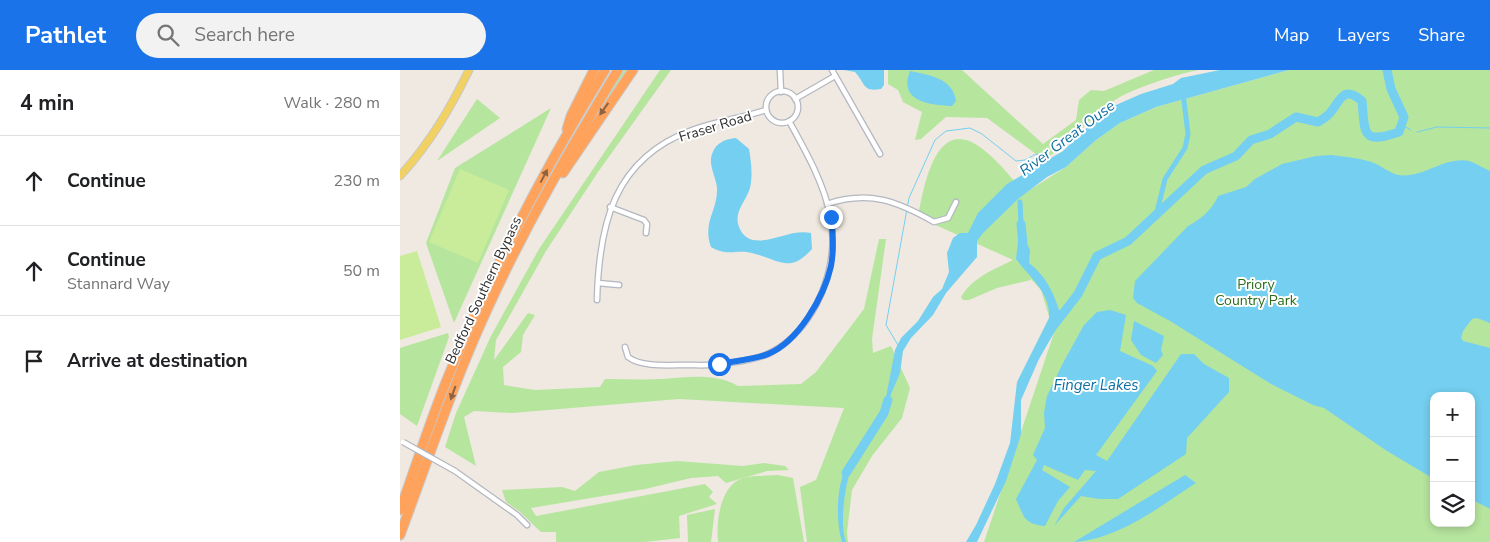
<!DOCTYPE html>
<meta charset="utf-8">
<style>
body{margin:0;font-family:"Nunito Sans",sans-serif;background:#f2f2f2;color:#202124}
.controls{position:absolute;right:15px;bottom:15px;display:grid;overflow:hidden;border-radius:10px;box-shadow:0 2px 8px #0003}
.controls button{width:45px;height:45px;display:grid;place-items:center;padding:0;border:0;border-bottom:1px solid #e0e0e0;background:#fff;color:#202124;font:25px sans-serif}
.stop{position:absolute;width:15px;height:15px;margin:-11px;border:4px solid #1a73e8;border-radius:50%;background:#fff}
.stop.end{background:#1a73e8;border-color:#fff;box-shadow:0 1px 5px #0008}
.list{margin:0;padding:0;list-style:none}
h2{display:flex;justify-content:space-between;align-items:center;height:65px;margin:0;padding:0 20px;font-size:21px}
h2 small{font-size:16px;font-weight:400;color:#757577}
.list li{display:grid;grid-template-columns:32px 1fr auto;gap:15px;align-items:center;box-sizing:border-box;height:90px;padding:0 20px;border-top:1px solid #e0e0e0}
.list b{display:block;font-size:19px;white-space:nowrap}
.list p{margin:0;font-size:16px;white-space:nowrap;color:#757577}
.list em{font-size:16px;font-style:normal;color:#757577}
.icon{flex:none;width:28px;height:28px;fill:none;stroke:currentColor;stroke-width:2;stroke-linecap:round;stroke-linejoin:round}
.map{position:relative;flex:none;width:1090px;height:472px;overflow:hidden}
header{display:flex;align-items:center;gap:30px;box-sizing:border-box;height:70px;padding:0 25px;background:#1a73e8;color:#fff}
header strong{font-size:24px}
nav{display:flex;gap:28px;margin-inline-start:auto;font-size:18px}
.search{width:350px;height:45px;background:#f2f2f2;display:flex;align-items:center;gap:12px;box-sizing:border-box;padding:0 18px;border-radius:28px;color:#757577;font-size:19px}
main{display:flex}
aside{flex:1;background:#fff}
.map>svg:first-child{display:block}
.green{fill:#b6e59e;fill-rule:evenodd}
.pitch{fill:#c9ec9a}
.water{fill:#75cff0}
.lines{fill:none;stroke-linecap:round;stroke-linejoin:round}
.stream{stroke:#75cff0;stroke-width:1}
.canal{stroke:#75cff0;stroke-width:5}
.river{stroke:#75cff0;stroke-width:9}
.street-casing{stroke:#b4b7c1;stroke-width:7}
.primary-casing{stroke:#c9c9c9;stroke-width:9}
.highway-casing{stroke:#c9c9c9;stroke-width:11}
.street{stroke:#fff;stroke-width:4.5}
.primary{stroke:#f2d163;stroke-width:7}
.highway{stroke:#ffa35c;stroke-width:9}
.street-bridge-casing{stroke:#b4b7c1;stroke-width:7;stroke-linecap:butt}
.street-bridge{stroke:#fff;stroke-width:4.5}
.oneway{fill:#8c6343}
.route{stroke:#1a73e8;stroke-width:6}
.labels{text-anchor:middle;stroke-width:4;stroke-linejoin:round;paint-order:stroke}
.street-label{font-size:14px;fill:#2e2e2e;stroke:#fff}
.park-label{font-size:14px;fill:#2c6e1b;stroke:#fff}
.water-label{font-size:15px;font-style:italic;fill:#0d6fa3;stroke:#fff}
</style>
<header>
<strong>Pathlet</strong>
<div class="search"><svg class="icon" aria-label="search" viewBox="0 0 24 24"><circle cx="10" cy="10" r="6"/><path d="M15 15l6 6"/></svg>Search here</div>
<nav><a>Map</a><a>Layers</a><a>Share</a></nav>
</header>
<main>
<aside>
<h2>4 min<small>Walk · 280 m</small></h2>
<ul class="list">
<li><svg class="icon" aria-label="ahead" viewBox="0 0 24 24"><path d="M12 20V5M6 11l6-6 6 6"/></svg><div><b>Continue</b></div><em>230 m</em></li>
<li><svg class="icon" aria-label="ahead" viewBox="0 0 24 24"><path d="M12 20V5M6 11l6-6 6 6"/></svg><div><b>Continue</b><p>Stannard Way</p></div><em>50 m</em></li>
<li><svg class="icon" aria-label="arrive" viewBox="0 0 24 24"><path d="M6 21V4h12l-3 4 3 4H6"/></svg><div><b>Arrive at destination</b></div></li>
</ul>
</aside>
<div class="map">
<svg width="1090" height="472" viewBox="0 0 1090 472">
<rect width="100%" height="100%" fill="#efe9e1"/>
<g class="green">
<polygon points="224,0 229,0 194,48 192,46"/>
<path d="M260 0H271L198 102 146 181 96 270 94 290 128 243 135 245 123 265 121 282 103 297 104 315 135 320 200 317 205 309C224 309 243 310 263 309 288 307 316 303 338 316L401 314 416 302 464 239 479 169H486L472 269 473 283 491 276 510 318 502 348 472 386 452 420 447 462 448 472H407L400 417 416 410 444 338 279 329 112 343 74 341 64 347 76 396 45 377 56 343 91 266 139 179Z"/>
<path d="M488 0H562L643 74 676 50 679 30 691 20 704 21 754 0H798C778 4 731 19 715 30 690 49 670 72 644 90L587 48 546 47 521 69 515 70 522 42 503 32 498 20 488 14Z"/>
<path d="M889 0H1090V472H584L654 263 641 220 630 208 631 210 597 218 569 230H563L561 227C573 207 593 200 613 190L518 147C524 114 537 40 585 81 600 93 612 109 625 123L666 97 696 70 720 53 756 37ZM1034 326H1071V453H1034Z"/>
<polygon points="77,29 100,48 37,91"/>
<polygon points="151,38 54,253 26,173 55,98"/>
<polygon points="48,263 49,267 17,356 0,344 0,278"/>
<polygon points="277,391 343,396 364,393 385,396 389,400 367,401 326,413 318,406 291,408 245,419 131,438 136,446 305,414 313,422 309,427 317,434 279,446 280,468 245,472 156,472 156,462 141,462 120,442 106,432 102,420 162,417 175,421 199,402 236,395"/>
<path d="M378 405 393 408 404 472H318C316 452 320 415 343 408 354 405 367 406 378 405Z"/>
<polygon points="315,439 311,472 288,472 287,445"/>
</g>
<g class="pitch">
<polygon points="60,99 109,120 78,193 29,172"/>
<polygon points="17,181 41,257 0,270 0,186"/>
</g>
<g class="water">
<path d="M444 0H484V15L481 19C462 22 466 14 455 2Z"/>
<polygon points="820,0 889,0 756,37 720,53 696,70 666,97 647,107 618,129 583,163 577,171 577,187 546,223 533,245 511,268 503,281 500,303 483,343 495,280 501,268 518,251 533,227 542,219 549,202 547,183 553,168 560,163 568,163 578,143 607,114 663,81 696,49 716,35 741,24 773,14 781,8"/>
<path d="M510 1C529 5 553 8 556 31L552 36C529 35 498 31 510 1Z"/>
<path d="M336 68 349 79C351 91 353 105 350 118 345 134 331 144 341 161 343 165 348 169 353 170 373 173 391 159 411 163L412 179C390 204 379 190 352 183 336 179 328 187 311 177 302 152 318 141 317 118 316 107 308 95 312 84 316 72 326 69 336 68Z"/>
<path d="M932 85C946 87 961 88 974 93 981 96 990 103 998 105 1023 109 1044 86 1069 91 1076 93 1083 98 1090 101V253L1077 248 1072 249 1063 261 1061 268 1063 271 1090 278V439L1071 429V326H1034V409L987 381 924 338 913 335 871 314 770 251 737 233 733 228 735 211 788 156C800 150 813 139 818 126L846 117 855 109 882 94 916 86Z"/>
<path d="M622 163 630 180 629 193C648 208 655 226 662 249L639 289 621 330V364L618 374 606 411 577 472H566L576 455 595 414 610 373 617 312 649 248C651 223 630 208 616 189L619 164Z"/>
<path d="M710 240 726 245 720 281 753 296 757 301 696 385 707 391 781 284H794L804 294 829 308V322L787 368 786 384 718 429H699L681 426 654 456 664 438 696 401 685 400 678 410 644 395 642 400 670 417 658 431 645 456C624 454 624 447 616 429L637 390 633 385 645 358 644 343 647 326 663 293 684 255 697 242Z"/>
<polygon points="734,251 764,266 761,280 763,285 756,293 741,285 731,270"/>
<path d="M465 373C461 379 456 386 453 393 445 412 439 454 446 472H442C436 452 436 417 446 398 450 389 458 381 465 373Z"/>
<path d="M785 405 796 413C759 437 719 469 674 472Z"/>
</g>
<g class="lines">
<g class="stream">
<polyline points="1002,55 1011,60"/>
<polyline points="1017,62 1037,57 1090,58"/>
<polyline points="498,275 486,255 509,128 535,70 546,61 570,58 582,64 616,91 625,90 636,84 650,90"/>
</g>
<g class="canal">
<polyline points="620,132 621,154"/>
<polyline points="756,146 765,109 785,78 788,64 783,23"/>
</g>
<g class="river">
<polyline points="621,154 623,174"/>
<path d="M654 255 678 224 697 186 728 171 804 100 836 86 851 70 870 64 896 47 918 52C921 50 925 48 928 45 940 34 941 13 962 31 965 63 961 75 999 62L1004 47 991 19 987 0"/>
<polyline points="446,403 484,343 488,330"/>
</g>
<g class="street-casing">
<g id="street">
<polyline points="380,0 381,22"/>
<polyline points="432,0 480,84"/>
<circle cx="382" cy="37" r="16"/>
<polyline points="395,29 435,6"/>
<path d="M427 134C469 120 497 131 534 152L548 148 556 132"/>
<polyline points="210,137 244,150 247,154 246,163"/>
<polyline points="198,213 219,215"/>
<path d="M197 230C199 155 213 89 292 60 316 51 342 48 366 40"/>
<path d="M225 277 228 287C244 299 276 294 295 295 313 296 354 291 370 283 416 259 441 195 430 145 424 113 405 80 389 51"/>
<polyline points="55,401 117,445 127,455"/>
</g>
</g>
<g class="primary-casing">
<path id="primary" d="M0 106C30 73 50 39 69 0"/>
</g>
<g class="highway-casing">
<g id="highway">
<polyline points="167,59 171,46 194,0"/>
<polyline points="163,103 233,0"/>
<path d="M0 440C16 396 30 351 48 307 91 201 145 98 205 0"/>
<path d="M0 465C28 390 53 314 86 242 124 158 170 79 218 0"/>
</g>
</g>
<use href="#street" class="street"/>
<use href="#primary" class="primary"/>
<use href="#highway" class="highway"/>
<g class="street-bridge-casing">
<polyline id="street-bridge" points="3,372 55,401"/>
</g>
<use href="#street-bridge" class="street-bridge"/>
</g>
<defs><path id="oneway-solid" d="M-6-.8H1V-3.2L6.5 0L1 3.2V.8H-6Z" transform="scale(1.25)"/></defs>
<g class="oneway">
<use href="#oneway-solid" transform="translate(204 39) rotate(125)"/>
<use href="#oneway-solid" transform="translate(144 106) rotate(-62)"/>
<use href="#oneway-solid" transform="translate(53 323) rotate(110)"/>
</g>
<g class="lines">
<path class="route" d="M319 294C334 291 353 290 368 284 398 272 424 227 431 196 434 180 433 163 431 147"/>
</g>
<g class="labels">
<g class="street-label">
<text transform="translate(315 56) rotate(-17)" y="5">Fraser Road</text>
<text transform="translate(83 220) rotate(-65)" y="5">Bedford Southern Bypass</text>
</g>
<g class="park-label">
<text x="856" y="219">Priory<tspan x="856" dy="16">Country Park</tspan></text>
</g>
<g class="water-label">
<text transform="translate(667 68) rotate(-37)" y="5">River Great Ouse</text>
<text x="696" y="320">Finger Lakes</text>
</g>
</g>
</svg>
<div class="controls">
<button>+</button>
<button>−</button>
<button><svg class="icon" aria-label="layers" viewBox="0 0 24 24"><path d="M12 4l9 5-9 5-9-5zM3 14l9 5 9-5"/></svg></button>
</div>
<div class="stop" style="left:319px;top:294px"></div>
<div class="stop end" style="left:431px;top:147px"></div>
</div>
</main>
